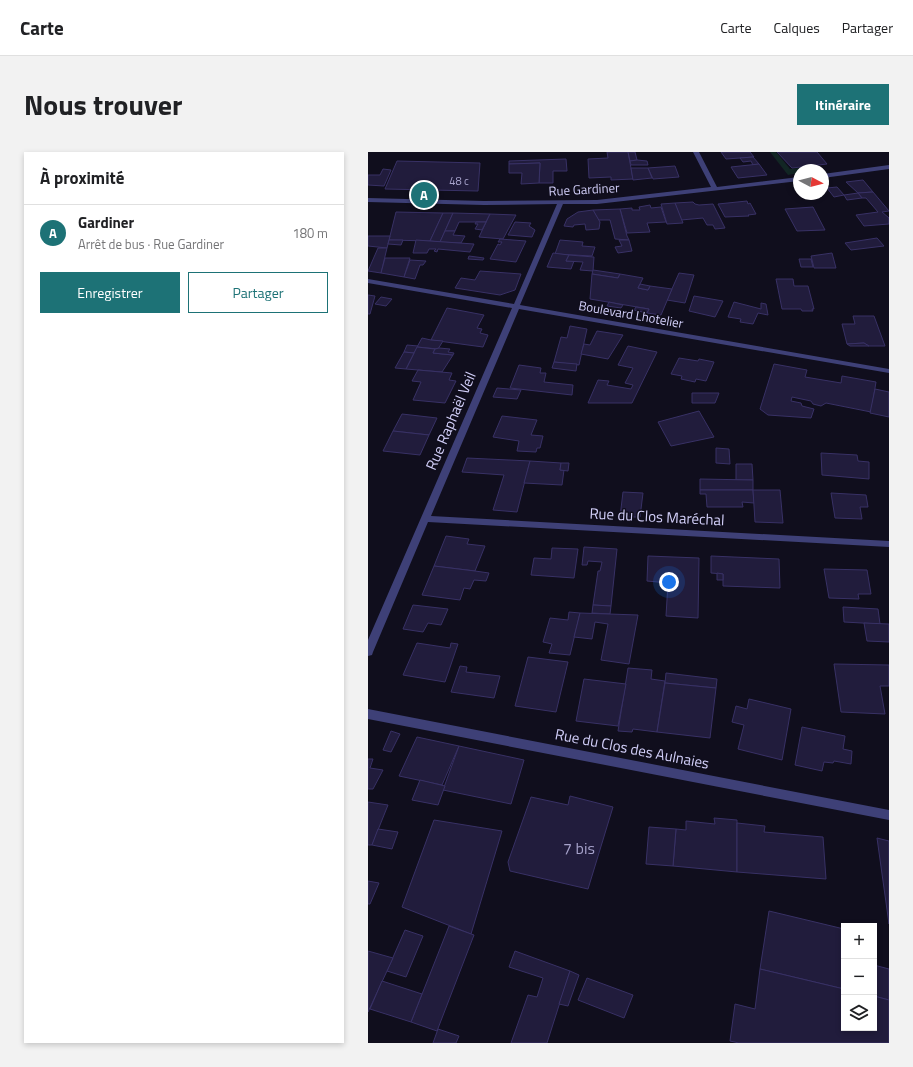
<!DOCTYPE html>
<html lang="fr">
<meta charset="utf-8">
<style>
body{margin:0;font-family:"Titillium Web",sans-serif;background:#f2f2f2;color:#202124}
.controls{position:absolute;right:12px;bottom:12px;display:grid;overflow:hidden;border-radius:0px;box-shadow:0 2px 6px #0003}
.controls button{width:36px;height:36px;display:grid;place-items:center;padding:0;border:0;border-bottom:1px solid #e0e0e0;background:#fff;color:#202124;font:20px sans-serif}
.compass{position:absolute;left:425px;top:12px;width:36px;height:36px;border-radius:50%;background:#fff;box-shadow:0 2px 6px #0003;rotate:97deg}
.you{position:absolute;left:301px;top:430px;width:14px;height:14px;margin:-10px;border:3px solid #fff;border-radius:50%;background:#1a73e8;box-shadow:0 0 0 6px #1a73e833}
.badge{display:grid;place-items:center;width:26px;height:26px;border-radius:50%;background:#1d7276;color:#fff;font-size:13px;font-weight:700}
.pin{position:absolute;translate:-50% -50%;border:2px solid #fff;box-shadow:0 1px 4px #0006}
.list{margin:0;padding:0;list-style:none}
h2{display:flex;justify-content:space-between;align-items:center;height:52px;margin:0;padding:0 16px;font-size:17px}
h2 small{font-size:13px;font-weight:400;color:#757577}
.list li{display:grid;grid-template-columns:26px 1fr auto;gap:12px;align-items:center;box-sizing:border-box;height:56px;padding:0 16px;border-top:1px solid #e0e0e0}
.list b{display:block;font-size:15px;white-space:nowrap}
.list p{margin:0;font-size:13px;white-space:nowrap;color:#757577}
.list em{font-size:13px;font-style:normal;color:#757577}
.actions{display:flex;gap:8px;padding:12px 16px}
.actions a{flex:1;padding:9px 0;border:1px solid #1d7276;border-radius:0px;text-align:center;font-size:14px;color:#1d7276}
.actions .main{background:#1d7276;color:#fff}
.icon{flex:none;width:22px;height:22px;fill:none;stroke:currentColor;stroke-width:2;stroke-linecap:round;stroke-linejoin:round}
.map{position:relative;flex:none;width:521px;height:891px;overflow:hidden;border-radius:0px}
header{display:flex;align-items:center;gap:24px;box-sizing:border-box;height:56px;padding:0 20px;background:#fff;border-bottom:1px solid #e0e0e0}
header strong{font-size:19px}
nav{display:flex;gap:22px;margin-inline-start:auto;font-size:14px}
.intro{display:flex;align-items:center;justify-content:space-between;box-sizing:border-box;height:96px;padding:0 24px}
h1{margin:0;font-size:28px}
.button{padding:10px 18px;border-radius:0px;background:#1d7276;color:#fff;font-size:14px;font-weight:700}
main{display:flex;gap:24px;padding:0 24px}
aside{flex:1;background:#fff;border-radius:0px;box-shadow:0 2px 6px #0003}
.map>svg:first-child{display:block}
.green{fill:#122624}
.building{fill:#211c3c;stroke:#383165}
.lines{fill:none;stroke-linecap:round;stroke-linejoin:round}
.minor{fill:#3e4077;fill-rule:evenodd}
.labels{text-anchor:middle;stroke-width:3;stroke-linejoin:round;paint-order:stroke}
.far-number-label{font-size:11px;fill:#a6a2ca}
.far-street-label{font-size:13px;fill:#d2cff9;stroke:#100e1d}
.street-label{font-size:15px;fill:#d2cff9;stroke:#100e1d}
.near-number-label{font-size:16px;fill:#a6a2ca}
</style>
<header>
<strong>Carte</strong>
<nav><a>Carte</a><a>Calques</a><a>Partager</a></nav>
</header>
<div class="intro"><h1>Nous trouver</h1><a class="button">Itinéraire</a></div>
<main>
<aside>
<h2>À proximité<small></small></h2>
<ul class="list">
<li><span class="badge">A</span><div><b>Gardiner</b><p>Arrêt de bus · Rue Gardiner</p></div><em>180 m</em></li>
</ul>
<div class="actions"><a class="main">Enregistrer</a><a>Partager</a></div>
</aside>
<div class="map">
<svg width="521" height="891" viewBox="0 0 521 891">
<rect width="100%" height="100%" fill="#100e1d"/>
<polygon class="green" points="402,0 408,0 422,17 442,15 445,18 431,18 431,21 420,23"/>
<g class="building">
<polygon points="239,0 260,0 265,27 243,28 243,25 221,26 220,7 240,6"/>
<polygon points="260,0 267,0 269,8 262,9"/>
<polygon points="353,0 382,0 386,5 358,7"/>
<polygon points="409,0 449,0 459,12 424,16"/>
<polygon points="385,5 391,12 385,13 383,9 375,10 372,6"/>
<polygon points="198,7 199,19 185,19 185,31 171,31 172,11 141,12 141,9"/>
<polygon points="269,8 279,9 280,13 263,13 262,9"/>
<polygon points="29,9 112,11 110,39 17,37"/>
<polygon points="172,11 171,31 153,32 154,21 141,21 141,12"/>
<polygon points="391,12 399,23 370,26 363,15"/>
<polygon points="307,14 311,25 285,27 280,16"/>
<polygon points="263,16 280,16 284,26 265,28"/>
<polygon points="15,17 23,18 16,34 0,33 0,23 12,23"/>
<polygon points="495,28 505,40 490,41 478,30"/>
<polygon points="469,35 476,43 466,45 459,36"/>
<polygon points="505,40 521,59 514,60 521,66 521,72 496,74 488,63 510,60 498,46 494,46 490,41"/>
<polygon points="490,41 494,46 479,48 476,43"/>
<polygon points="379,49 380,52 382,51 388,62 380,63 381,64 357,65 350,52"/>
<polygon points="325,50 327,52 331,53 345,52 357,76 347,77 345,73 339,73 335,66 313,68 307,51"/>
<polygon points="307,51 315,71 299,72 293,52"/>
<polygon points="282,53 283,56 293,55 298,70 279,71 282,80 259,81 252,57 264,56 264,58 272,58 271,55"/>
<polygon points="445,55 457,78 429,79 417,57"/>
<polygon points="252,57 259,84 261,88 247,87 242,68 230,68 225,58"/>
<polygon points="225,58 232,70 231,77 218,78 217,72 206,73 205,75 196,74 199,67 210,60"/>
<polygon points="28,60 75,61 62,89 21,88"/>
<polygon points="75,61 85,61 72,90 62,89"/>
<polygon points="85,61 122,62 118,70 91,70 87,79 77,79"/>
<polygon points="122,62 148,63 135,87 111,85"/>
<polygon points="108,70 118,70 114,78 107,77 110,72 107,72"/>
<polygon points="147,70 163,71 161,74 167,78 164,85 140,83"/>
<polygon points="77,79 87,79 85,83 97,84 93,91 72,90"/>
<polygon points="0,84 22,84 19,96 0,94"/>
<polygon points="509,86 516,94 483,98 477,91"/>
<polygon points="132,87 158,89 148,110 122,107 130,92 132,93 134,90 130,90"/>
<polygon points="21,88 35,88 33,93 20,92"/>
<polygon points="48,88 62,89 106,92 102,100 70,97 69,100 66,99 68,97 61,97 59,101 45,101"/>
<polygon points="192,88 215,90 214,94 227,95 224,104 187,102"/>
<polygon points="251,88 261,88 264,99 250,101 247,95 254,94"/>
<polygon points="10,96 19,96 13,121 0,119"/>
<polygon points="185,101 201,103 198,109 206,109 203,117 179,115"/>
<polygon points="464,101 468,116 446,116 443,104"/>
<polygon points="201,103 226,105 225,119 212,118 215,110 198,109"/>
<polygon points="101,104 116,106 115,108 100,107"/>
<polygon points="17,106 42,106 36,125 13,121"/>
<polygon points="431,107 443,107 445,115 433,115"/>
<polygon points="42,108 58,109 55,113 52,113 47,127 36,125"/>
<polygon points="225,118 252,122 250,126 224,122"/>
<polygon points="112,119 153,122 147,138 132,143 87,136 93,126 107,128"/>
<polygon points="311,121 326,123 317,151 299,148"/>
<polygon points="224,122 250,126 252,122 275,126 270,136 280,138 282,134 304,137 293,163 279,161 281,157 222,147"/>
<polygon points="408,127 425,127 426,134 440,134 446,157 444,157 445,159 434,159 433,157 414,157"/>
<polygon points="272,132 282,134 280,138 270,136"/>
<polygon points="0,143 7,144 2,162 0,162"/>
<polygon points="326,144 355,149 347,165 321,159"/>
<polygon points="13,145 24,147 18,154 7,152"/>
<polygon points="241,150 255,153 253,156 239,154"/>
<polygon points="366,150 393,157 393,151 398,152 400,163 390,161 385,172 372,170 373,167 360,165"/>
<polygon points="268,155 281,157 279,161 266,158"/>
<polygon points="79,156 116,163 109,176 114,177 112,181 120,183 115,195 63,188"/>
<polygon points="485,164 506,164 517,194 501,194 496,191 479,192 474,172 487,172"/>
<polygon points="202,174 219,177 211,213 186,210 193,185 199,186"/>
<polygon points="229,179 255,183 240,207 213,202 216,192 222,193"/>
<polygon points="54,186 63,188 75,189 70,197 49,195"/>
<polygon points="496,191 501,194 482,194 479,192"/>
<polygon points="39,193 50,194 46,201 36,200"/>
<polygon points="260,194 289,200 264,251 220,251 230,228 241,229 239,233 263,237 265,233 257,231 265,216 250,213"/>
<polygon points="49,195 67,197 65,201 85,203 74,220 38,217"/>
<polygon points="71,196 82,197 80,200 86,201 85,203 65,201 67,197"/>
<polygon points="36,200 46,201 38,217 27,216"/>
<polygon points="311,206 330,209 331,207 346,210 338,229 328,227 327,230 313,227 314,224 303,222"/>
<polygon points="186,210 209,212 208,219 184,216"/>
<polygon points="406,212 439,218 437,225 473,231 474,224 508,230 503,260 458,251 453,254 445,252 443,249 424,245 423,249 433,251 434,254 446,257 443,266 400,263 392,257"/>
<polygon points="151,213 173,216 172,221 178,221 176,230 205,233 204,243 142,236"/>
<polygon points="50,218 84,221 81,228 88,229 77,251 45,248 53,230 44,229"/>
<polygon points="129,236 153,238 149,247 125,245"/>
<polygon points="507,237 521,240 521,265 502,261"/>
<polygon points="324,241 351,241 347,251 324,251"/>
<polygon points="331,259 346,285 303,294 290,270"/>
<polygon points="34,262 69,266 61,283 25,279"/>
<polygon points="134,264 169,268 163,283 175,284 172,296 169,296 168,300 149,299 151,289 125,285"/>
<polygon points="25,279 61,283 52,303 15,299"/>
<polygon points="348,296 361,297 362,312 348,311"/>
<polygon points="453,301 489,303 490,309 501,310 501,327 454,323"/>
<polygon points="99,306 162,309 149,360 125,358 136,323 94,320"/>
<polygon points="162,309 193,311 192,318 196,318 194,333 156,331"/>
<polygon points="193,311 201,311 200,319 192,318"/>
<polygon points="368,312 384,312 385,328 368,328"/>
<polygon points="332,327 385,328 385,338 332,338"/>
<polygon points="332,338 385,338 386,351 374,350 375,355 339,355 338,342 332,342"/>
<polygon points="385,338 412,338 415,371 387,370"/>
<polygon points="255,340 275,341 272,365 252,365"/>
<polygon points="463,341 498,343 500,355 492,355 494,367 467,366"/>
<polygon points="78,384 101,387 99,392 117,394 107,419 66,414"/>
<polygon points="216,395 249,397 243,454 225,453 230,419 232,419 234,410 220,409 219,413 214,413"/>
<polygon points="184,396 210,397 206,426 163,423 166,406 183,407"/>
<polygon points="280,404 331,406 330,466 298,464 300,431 279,429"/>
<polygon points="343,404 411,407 412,436 355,434 355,422 343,421"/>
<polygon points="66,414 107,419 121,421 118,429 106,428 102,437 96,436 92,448 54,443"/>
<polygon points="456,417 499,418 503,442 490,442 491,447 461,446"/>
<polygon points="349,421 355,422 355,428 349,428"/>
<polygon points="45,453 80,457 73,473 60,471 55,480 35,477"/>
<polygon points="225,453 243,454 242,462 224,461"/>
<polygon points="475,455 510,457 512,472 476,470"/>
<polygon points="201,460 212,461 202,503 181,501 184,492 175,490 182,466 200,468"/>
<polygon points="212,461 270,463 261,512 233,508 240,472 227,470 224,487 206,485"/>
<polygon points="496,471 521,472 521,490 499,489"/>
<polygon points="49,491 82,496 83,491 90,492 77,530 35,523"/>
<polygon points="160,505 200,510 188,560 147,554"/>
<polygon points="466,512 521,513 521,534 512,534 517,562 473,560"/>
<polygon points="92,514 99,515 98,520 132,524 126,546 83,540"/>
<polygon points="260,516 284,518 283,527 297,529 289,580 265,577 264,580 250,579"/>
<polygon points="298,521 349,527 348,536 297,531"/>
<polygon points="216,527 258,532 250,574 208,569"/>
<polygon points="297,531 348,536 342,586 289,580"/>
<polygon points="381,547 423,557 414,608 370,597 376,573 364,570 368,554 379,557"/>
<polygon points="434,575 477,584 475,597 484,599 483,612 466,609 465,611 456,610 454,619 427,613"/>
<polygon points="23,579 32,582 23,600 15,598"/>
<polygon points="49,585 91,594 74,633 31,624"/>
<polygon points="91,594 156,608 143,652 75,638"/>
<polygon points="0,607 5,607 2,616 15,618 5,637 0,637"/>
<polygon points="52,628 77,634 70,653 44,648"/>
<polygon points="202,644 245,655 220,737 142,719 140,710 163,645 200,653"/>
<polygon points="0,650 20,653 4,693 0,693"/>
<polygon points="346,666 369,668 369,720 305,714 308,677 318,678 318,669 347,672"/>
<polygon points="66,668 134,679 103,782 34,755"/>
<polygon points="369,671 397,674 396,680 455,685 458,727 369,720"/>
<polygon points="281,675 308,677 305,714 278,712"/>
<polygon points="10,677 30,680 24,697 4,693"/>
<polygon points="509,686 521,689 521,772"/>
<polygon points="0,729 11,731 2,752 0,752"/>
<polygon points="401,759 476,777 476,837 392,817"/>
<polygon points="81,774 106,783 69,879 43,870"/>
<polygon points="37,778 55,784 38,825 19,819"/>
<polygon points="0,799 25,806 0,860"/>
<polygon points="147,799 202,819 179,891 143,891 160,843 169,845 175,826 141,815"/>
<polygon points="506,813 521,817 521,848 506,844"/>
<polygon points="392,817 476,837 476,876 506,876 506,844 521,848 521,891 371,891 362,889 367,852 387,857"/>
<polygon points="202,819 211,823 200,854 191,852"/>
<polygon points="219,826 265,843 256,866 210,848"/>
<polygon points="14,829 54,842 43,870 2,857"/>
<polygon points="70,877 91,884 88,891 65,891"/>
</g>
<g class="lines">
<g class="minor">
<polygon points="325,0 331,0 349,35 431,25 431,29 229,52 195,52 152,153 521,217 521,221 151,157 63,364 521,389 521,395 60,370 5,500 4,503 0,504 0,488 144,156 0,131 0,127 146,152 189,52 116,53 0,50 0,46 116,49 229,48 343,35"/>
<polygon points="521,13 521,17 455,26 455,22"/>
<polygon points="0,557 521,658 521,668 0,567"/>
</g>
</g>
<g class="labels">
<g class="far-number-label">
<text x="91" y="33">48 c</text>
</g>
<g class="far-street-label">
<text transform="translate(216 37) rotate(-3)" y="5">Rue Gardiner</text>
<text transform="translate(263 162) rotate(10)" y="5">Boulevard Lhotelier</text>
</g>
<g class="street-label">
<text transform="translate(83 269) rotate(-67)" y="5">Rue Raphaël Veil</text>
<text transform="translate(289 365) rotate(3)" y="5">Rue du Clos Maréchal</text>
<text transform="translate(264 597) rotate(11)" y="5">Rue du Clos des Aulnaies</text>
</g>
<g class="near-number-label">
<text x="211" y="702">7 bis</text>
</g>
</g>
</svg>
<div class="controls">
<button>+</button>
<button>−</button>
<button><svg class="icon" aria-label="layers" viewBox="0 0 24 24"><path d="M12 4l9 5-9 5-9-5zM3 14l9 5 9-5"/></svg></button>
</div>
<svg class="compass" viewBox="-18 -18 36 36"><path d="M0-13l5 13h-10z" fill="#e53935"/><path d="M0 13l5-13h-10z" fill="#757577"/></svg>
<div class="you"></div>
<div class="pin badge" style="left:56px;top:43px">A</div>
</div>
</main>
